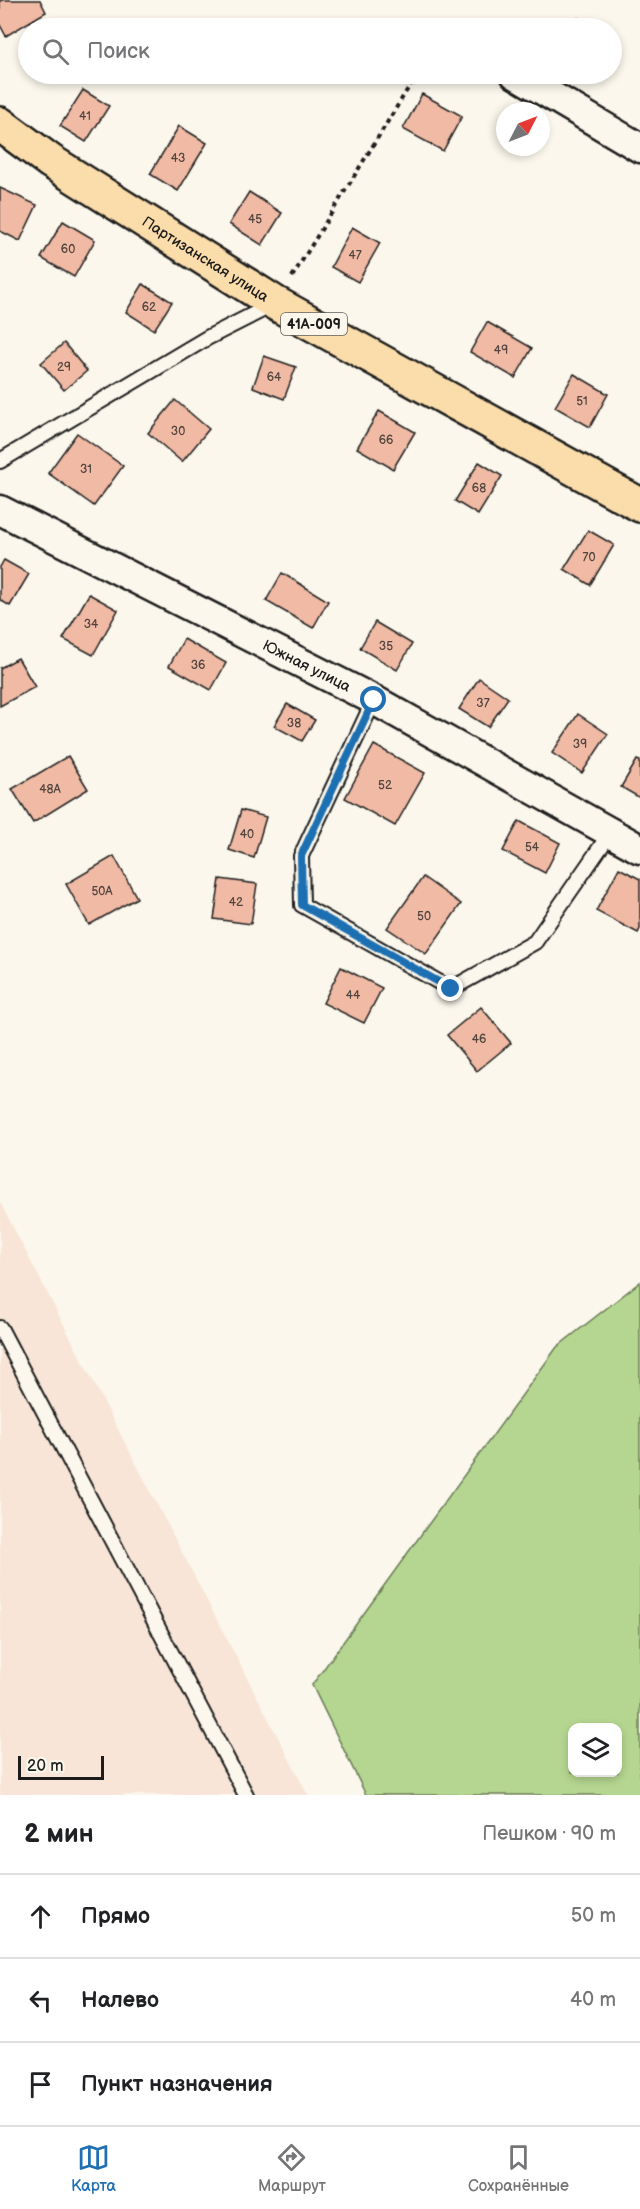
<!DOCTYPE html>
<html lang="ru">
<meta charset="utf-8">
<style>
body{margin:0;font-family:"Balsamiq Sans",sans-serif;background:#f6f6f6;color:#202124}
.controls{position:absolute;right:18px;bottom:18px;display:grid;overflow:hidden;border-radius:12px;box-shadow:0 3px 9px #0003}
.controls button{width:54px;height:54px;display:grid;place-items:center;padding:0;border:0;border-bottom:2px solid #e0e0e0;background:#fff;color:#202124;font:30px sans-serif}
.compass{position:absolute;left:496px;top:102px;width:54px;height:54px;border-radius:50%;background:#fff;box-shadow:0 3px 9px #0003;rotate:48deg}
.scale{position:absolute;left:18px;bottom:15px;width:86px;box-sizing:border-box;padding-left:6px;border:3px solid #1c1c1c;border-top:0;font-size:16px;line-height:21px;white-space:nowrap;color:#1c1c1c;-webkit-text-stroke:4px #fbf7ec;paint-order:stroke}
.stop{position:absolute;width:18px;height:18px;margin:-14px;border:4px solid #1f6fb2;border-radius:50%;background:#fff}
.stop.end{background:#1f6fb2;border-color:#fff;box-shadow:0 2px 6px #0008}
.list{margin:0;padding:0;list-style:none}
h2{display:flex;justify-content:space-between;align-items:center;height:78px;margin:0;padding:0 24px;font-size:26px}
h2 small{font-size:20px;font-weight:400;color:#757577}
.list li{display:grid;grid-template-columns:39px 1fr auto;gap:18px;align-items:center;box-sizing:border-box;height:84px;padding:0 24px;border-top:2px solid #e0e0e0}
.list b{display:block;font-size:22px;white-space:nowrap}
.list em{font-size:20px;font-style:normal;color:#757577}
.icon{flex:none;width:33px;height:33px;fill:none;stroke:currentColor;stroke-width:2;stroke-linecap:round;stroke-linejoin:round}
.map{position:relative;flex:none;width:640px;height:1795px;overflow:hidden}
.search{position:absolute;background:#fff;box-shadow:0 3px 9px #0003;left:18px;right:18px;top:18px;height:66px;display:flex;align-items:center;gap:15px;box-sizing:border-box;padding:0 21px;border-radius:33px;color:#757577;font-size:22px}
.sheet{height:330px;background:#fff}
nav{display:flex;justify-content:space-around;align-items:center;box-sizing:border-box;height:84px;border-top:2px solid #e0e0e0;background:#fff;font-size:16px;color:#757577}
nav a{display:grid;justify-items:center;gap:3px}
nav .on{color:#1f6fb2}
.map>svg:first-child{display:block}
.built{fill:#f8e5d7}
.green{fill:#b5d690;stroke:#687956;stroke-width:1.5;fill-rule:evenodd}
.building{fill:#f0baa5;stroke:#1c1c1c;stroke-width:1.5}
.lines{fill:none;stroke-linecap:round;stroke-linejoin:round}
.lane-casing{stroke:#1c1c1c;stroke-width:18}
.street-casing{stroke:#1c1c1c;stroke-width:33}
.primary-casing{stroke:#1c1c1c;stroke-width:38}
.path{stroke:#1c1c1c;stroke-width:4;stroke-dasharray:4.5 4.5;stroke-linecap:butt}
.lane{stroke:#fbf7ec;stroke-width:14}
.street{stroke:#fbf7ec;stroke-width:28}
.primary{stroke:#fbddab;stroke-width:33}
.route{stroke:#1f6fb2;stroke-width:8}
.labels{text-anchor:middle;stroke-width:4.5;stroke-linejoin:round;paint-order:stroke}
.number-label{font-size:12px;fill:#51443e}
.shield{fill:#fbf7ec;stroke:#5f5e5a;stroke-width:1.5}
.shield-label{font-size:14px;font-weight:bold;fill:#1c1c1c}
.street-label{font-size:15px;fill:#1c1c1c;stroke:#fbf7ec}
</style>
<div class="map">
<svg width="640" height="1795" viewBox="0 0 640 1795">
<rect width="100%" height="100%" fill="#fbf7ec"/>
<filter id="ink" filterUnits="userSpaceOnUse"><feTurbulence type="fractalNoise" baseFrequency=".0167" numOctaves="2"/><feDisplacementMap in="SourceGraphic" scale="12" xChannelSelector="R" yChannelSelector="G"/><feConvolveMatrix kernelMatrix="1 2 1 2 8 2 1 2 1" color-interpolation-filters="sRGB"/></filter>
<g filter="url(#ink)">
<polygon class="built" points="0,1202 308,1795 0,1795"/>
<path class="green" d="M640 1282V1795H366L312 1685 557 1347ZM572 1728H618V1772H572Z"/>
<g class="building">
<polygon points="2,0 40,0 46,12 6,36 0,25 0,1"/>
<polygon points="578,18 594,28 571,28"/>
<polygon points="83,90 109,106 86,142 60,126"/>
<polygon points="422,94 462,116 443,151 403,129"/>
<polygon points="179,126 207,143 178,191 150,174"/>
<polygon points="0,188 37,205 20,241 0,231"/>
<polygon points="249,192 282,213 262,245 229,224"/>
<polygon points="63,221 95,240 74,277 41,258"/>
<polygon points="352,227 380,243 358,282 331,267"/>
<polygon points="143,284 172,302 154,330 126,312"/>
<polygon points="487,322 532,348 515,378 470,352"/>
<polygon points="64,343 87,371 64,390 41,363"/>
<polygon points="264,356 296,367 284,399 253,387"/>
<polygon points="574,374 608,394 590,427 555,407"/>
<polygon points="175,400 209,429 182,462 148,433"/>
<polygon points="379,411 415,432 393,469 357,448"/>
<polygon points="77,433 123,466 94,506 48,473"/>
<polygon points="479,462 502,476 478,515 455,501"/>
<polygon points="588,530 614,545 590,585 564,569"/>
<polygon points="4,560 29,574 10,606 0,600 0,567"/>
<polygon points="282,573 328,601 313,628 266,601"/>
<polygon points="89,594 118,610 93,655 63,639"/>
<polygon points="375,622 412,644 397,670 360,648"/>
<polygon points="184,639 226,663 211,690 169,666"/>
<polygon points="18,658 35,687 0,706 0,668"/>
<polygon points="479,678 508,698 488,727 459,709"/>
<polygon points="287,704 315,720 302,741 274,726"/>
<polygon points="578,714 608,734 582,773 552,753"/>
<polygon points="374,745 425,773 395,826 345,798"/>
<polygon points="68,756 88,789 33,823 12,789"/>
<polygon points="637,760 640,761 640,798 621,787"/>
<polygon points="241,810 266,817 254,858 229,850"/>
<polygon points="519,821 560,843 545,873 503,851"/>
<polygon points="114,856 137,898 89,925 66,884"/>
<polygon points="619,868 640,879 640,929 638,933 596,911"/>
<polygon points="423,877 461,904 426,954 387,928"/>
<polygon points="220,879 257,884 251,924 214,919"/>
<polygon points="341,967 382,988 364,1023 323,1003"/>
<polygon points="481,1007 511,1043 477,1071 447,1035"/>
</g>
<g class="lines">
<g class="lane-casing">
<g id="lane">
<polyline points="0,461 207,338 274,304"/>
<polyline points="374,700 301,856 302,905 451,989 535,942 611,832"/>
<polyline points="0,1328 246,1795"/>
</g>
</g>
<g class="street-casing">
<g id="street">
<polyline points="515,74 640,148"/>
<path id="s1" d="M0 510 374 700 640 849"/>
</g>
</g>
<g class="primary-casing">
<g id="primary">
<path id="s2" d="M0 124 50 161 275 303 640 505"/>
</g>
</g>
<polyline class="path" points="292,277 417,74"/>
<use href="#lane" class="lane"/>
<use href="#street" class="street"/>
<use href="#primary" class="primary"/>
</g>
</g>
<g class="lines" filter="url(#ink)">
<polyline class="route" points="374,700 301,856 302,905 451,989"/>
</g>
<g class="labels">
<g class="number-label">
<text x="85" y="120">41</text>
<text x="178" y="162">43</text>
<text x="255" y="223">45</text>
<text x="68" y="253">60</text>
<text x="355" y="259">47</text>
<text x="149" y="311">62</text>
<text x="501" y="354">49</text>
<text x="64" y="371">29</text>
<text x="274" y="381">64</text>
<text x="582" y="405">51</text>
<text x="178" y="435">30</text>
<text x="386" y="444">66</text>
<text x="86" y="473">31</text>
<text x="479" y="492">68</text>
<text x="589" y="561">70</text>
<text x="91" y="628">34</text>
<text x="386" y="650">35</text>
<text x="198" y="669">36</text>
<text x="483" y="707">37</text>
<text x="294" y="727">38</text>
<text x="580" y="748">39</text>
<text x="385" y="789">52</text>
<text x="50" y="793">48А</text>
<text x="247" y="838">40</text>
<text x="532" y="851">54</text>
<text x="102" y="895">50А</text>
<text x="236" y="906">42</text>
<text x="424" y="920">50</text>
<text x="353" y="999">44</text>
<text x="479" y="1043">46</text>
</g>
<rect class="shield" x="281" y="313" width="66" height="22" rx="4.5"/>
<g class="shield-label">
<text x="314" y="329">41А-009</text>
</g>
<g class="street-label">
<text dy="5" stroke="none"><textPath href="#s2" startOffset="246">Партизанская улица</textPath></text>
<text dy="5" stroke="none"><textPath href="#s1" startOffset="344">Южная улица</textPath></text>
</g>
</g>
</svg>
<div class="controls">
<button><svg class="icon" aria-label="layers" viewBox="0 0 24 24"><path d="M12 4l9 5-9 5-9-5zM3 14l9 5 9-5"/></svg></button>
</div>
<svg class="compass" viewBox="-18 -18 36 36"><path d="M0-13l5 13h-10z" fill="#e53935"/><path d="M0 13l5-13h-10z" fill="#757577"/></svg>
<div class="scale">20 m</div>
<div class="stop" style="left:374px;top:700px"></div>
<div class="stop end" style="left:451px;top:989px"></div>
<div class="search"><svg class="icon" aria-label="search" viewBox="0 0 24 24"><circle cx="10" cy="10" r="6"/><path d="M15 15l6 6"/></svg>Поиск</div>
</div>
<section class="sheet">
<h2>2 мин<small>Пешком · 90 m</small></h2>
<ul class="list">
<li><svg class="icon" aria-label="ahead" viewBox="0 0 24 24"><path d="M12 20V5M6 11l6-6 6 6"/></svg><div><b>Прямо</b></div><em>50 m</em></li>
<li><svg class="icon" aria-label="left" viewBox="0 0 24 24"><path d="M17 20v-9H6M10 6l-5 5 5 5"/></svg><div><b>Налево</b></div><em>40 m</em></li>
<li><svg class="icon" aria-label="arrive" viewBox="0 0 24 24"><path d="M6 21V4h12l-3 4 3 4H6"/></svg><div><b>Пункт назначения</b></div></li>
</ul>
</section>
<nav>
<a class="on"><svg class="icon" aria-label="map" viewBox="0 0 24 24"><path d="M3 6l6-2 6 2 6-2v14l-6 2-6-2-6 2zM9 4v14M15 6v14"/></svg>Карта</a>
<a><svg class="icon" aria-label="directions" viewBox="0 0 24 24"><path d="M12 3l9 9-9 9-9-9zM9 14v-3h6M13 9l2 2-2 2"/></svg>Маршрут</a>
<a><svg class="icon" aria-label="saved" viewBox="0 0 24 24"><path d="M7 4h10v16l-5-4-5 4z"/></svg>Сохранённые</a>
</nav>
